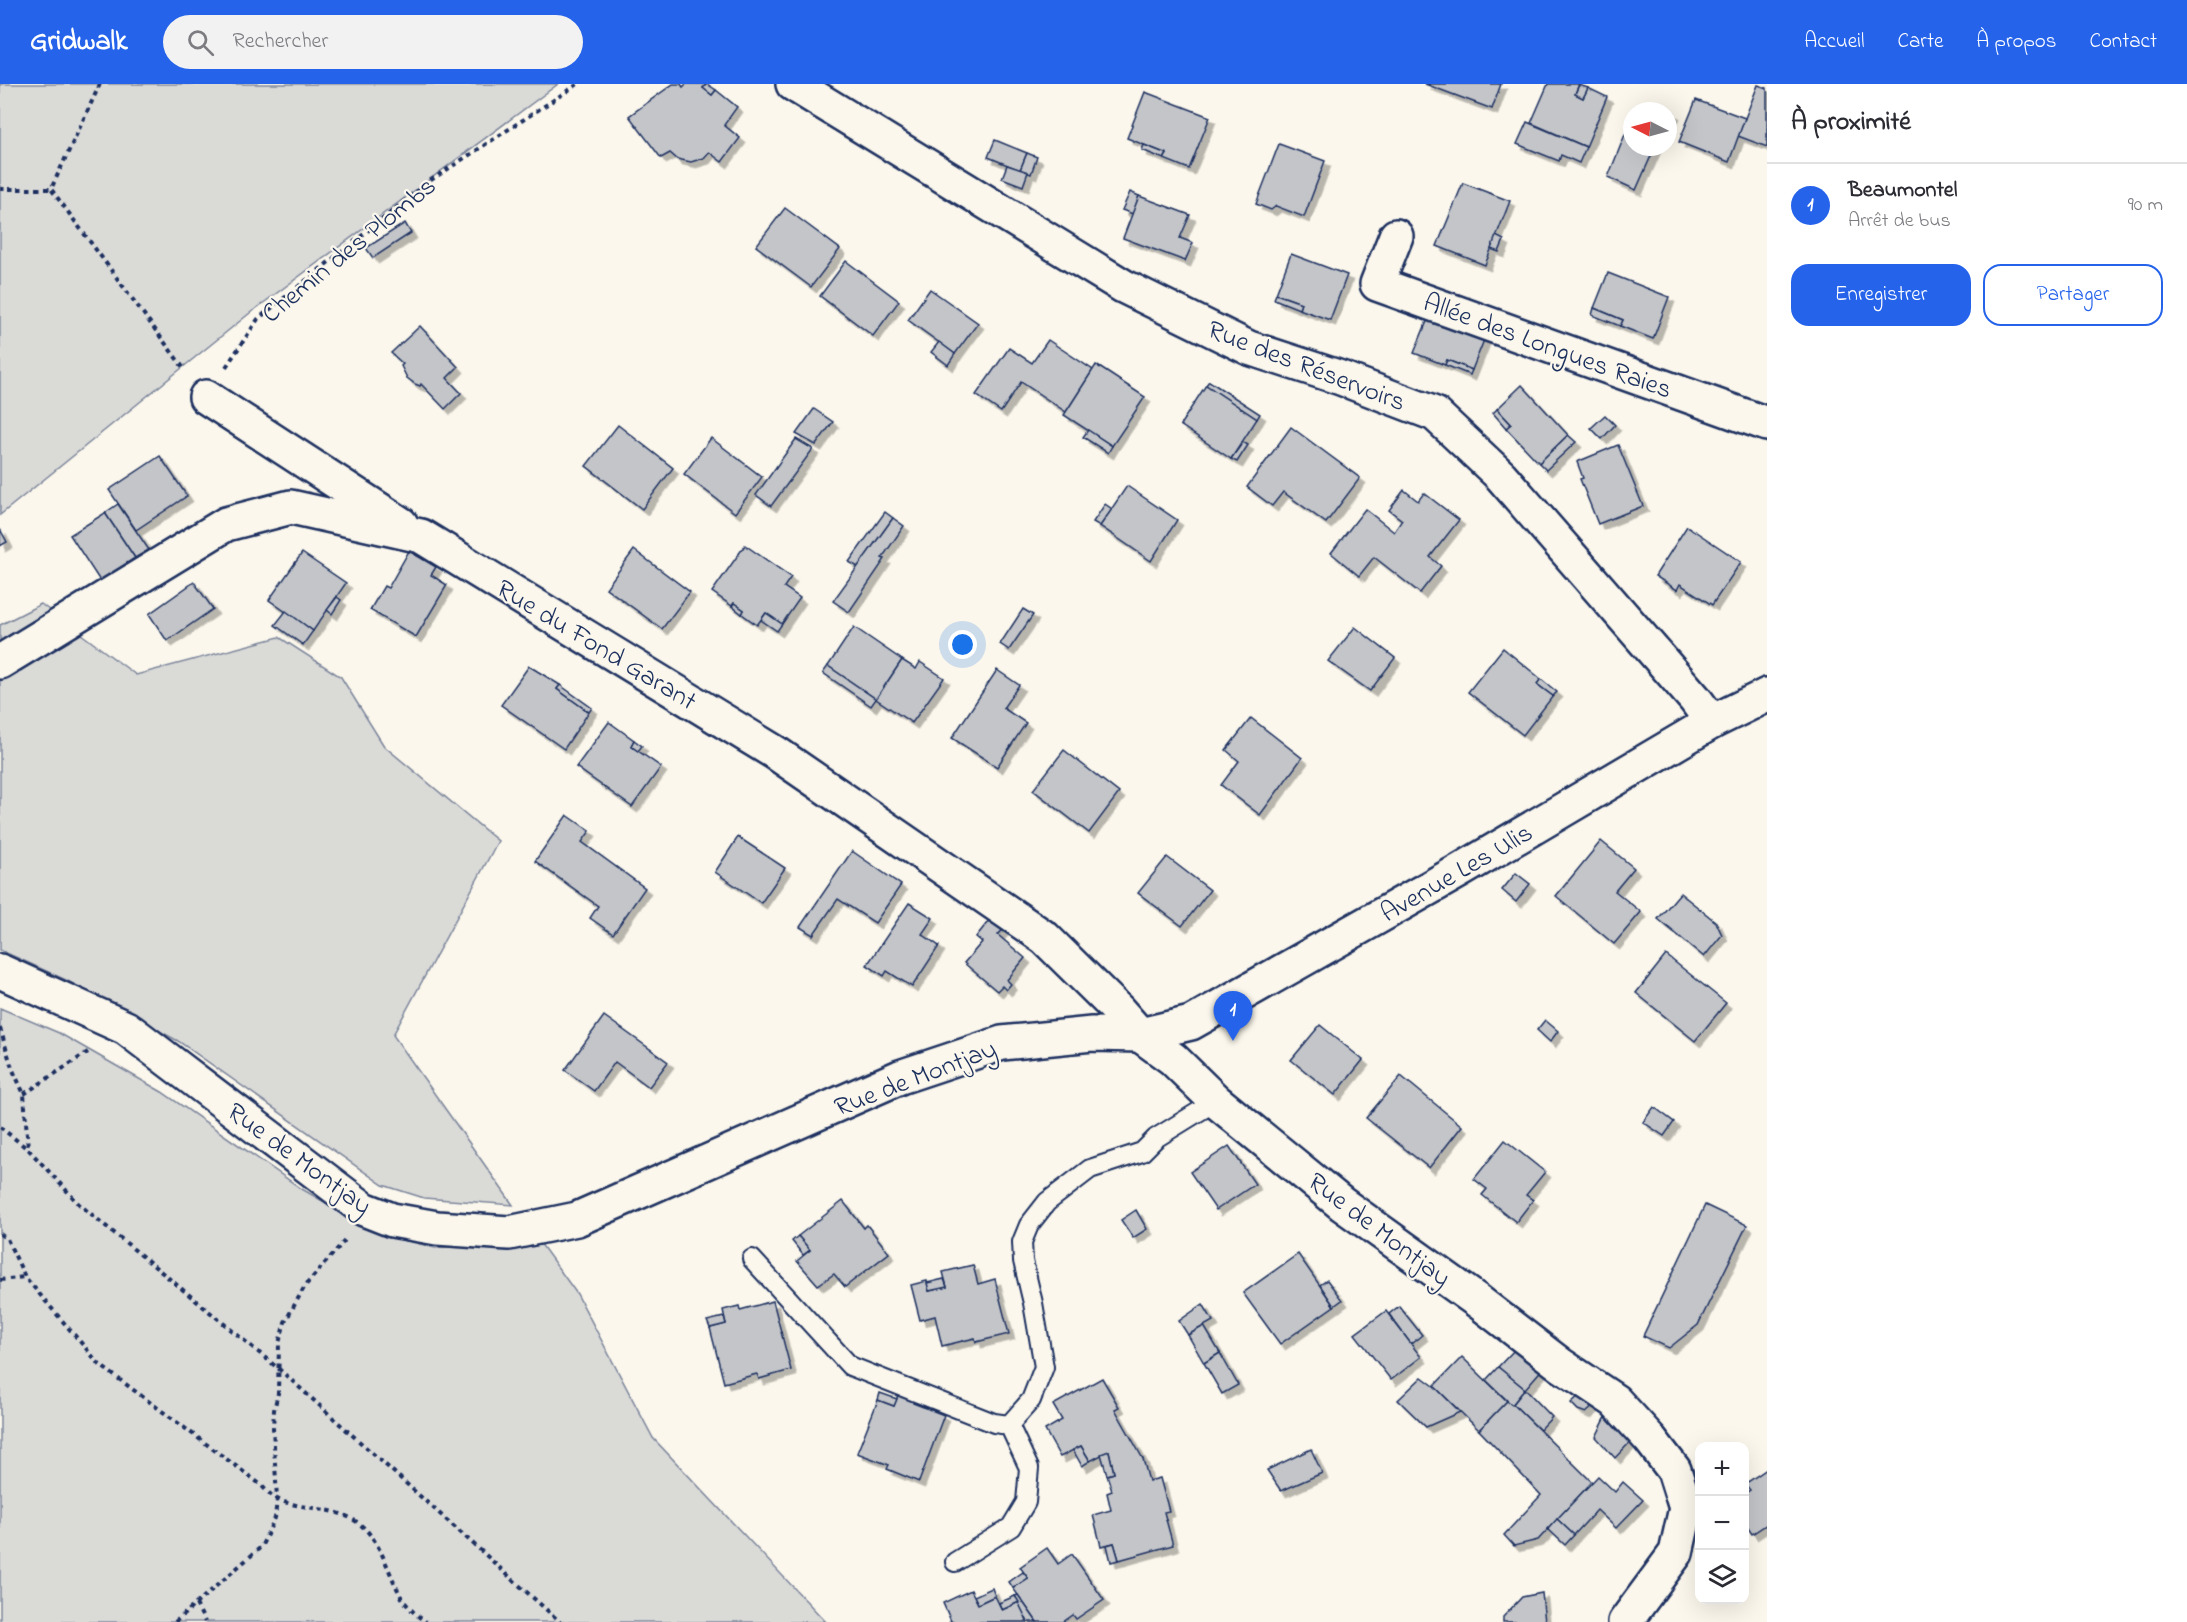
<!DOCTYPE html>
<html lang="fr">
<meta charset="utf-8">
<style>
body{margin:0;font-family:"Indie Flower",sans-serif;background:#f2f2f3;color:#2b2b33}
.controls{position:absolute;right:18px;bottom:18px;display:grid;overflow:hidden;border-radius:12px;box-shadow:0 6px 24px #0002}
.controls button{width:54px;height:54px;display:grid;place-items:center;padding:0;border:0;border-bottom:2px solid #e1e1e2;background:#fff;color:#2b2b33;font:30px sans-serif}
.compass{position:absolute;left:1623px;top:18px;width:54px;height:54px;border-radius:50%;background:#fff;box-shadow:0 6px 24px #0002;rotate:276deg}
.you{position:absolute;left:963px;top:561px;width:21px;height:21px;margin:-15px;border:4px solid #fff;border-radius:50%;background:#1a73e8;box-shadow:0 0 0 9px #1a73e833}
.badge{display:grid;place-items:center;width:39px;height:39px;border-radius:50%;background:#2563eb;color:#fff;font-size:20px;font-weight:700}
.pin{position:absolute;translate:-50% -50px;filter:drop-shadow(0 2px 3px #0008)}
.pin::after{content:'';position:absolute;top:32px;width:21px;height:18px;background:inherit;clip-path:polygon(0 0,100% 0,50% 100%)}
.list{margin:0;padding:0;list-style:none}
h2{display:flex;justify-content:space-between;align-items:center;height:78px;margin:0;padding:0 24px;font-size:26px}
h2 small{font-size:20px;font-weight:400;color:#7c7c81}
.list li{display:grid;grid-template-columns:39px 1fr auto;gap:18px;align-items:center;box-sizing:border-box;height:84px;padding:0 24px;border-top:2px solid #e1e1e2}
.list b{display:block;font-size:22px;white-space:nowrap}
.list p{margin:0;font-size:20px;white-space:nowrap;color:#7c7c81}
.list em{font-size:20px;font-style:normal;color:#7c7c81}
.actions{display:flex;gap:12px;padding:18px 24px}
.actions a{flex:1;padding:14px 0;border:2px solid #2563eb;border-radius:18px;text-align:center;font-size:21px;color:#2563eb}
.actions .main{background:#2563eb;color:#fff}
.icon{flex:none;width:33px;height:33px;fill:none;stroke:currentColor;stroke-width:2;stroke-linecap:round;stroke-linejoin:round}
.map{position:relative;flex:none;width:1767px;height:1538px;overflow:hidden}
header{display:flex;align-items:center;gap:36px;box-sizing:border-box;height:84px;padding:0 30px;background:#2563eb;color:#fff}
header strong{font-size:28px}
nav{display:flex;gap:33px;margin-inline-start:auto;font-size:21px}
.search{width:420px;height:54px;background:#f2f2f3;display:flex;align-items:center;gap:15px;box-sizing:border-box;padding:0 21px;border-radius:33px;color:#7c7c81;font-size:22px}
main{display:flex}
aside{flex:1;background:#fff}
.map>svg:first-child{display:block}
.green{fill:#dadad7;stroke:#7a849a;stroke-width:1.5}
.building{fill:#c3c5c9;stroke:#1b2f5e;stroke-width:1.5;filter:url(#shadow)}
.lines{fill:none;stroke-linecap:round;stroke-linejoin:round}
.service-casing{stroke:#1b2f5e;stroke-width:22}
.minor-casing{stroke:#1b2f5e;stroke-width:38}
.path{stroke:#1b2f5e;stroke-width:4;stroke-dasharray:4.5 4.5;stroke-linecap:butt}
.service{stroke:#fbf7ec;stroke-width:18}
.minor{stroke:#fbf7ec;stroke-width:33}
.labels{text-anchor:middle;stroke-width:4.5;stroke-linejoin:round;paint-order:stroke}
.street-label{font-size:27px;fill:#1b2f5e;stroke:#fbf7ec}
</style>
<header>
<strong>Gridwalk</strong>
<div class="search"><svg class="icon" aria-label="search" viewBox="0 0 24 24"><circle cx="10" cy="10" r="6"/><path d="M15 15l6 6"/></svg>Rechercher</div>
<nav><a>Accueil</a><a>Carte</a><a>À propos</a><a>Contact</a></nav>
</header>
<main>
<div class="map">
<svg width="1767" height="1538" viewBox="0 0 1767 1538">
<defs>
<filter id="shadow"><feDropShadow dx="5.5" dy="5.5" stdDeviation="0" flood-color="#0004"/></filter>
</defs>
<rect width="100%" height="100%" fill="#fbf7ec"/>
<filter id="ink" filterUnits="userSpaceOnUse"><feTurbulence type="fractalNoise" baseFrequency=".0167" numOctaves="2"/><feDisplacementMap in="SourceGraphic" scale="12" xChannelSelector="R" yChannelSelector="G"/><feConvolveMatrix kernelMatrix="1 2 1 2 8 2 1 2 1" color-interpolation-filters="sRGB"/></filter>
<g filter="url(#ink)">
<g class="green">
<polygon points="0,0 558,0 250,229 0,431"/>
<polygon points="41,520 136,591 279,553 341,593 384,662 498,757 393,951 513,1121 424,1114 383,1101 178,957 66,896 0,866 0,541"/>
<polygon points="0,924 59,949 162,1008 302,1105 376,1148 435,1164 538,1156 577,1210 653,1354 826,1538 0,1538"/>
</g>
<g class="building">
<polygon points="673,0 681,0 683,3 686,0 707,0 703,4 712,11 716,6 737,23 724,41 740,54 722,78 709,68 704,74 691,78 677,75 670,69 661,74 629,32"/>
<polygon points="707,0 716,6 712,11 703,4"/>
<polygon points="1425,0 1501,0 1492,25"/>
<polygon points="1548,0 1579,0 1575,10 1583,14 1588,4 1607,13 1586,63 1531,39"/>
<polygon points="1579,1 1588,4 1583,14 1575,10"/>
<polygon points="1758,1 1767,4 1767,63 1738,52"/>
<polygon points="1145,8 1210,33 1189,85 1164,75 1167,70 1127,54"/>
<polygon points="1696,16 1745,34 1729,78 1679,58"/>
<polygon points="1649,18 1674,29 1668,41 1668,27 1645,27"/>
<polygon points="1632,33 1632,63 1655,63 1636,106 1608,93"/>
<polygon points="1527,38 1586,63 1579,79 1561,71 1559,77 1517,60"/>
<polygon points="995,56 1027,69 1020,86 988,73"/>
<polygon points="1279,60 1325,77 1304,133 1276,122 1271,126 1256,120"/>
<polygon points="1144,61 1167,70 1164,75 1142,66"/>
<polygon points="1027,69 1037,73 1031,90 1020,86"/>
<polygon points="1007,81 1028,88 1023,102 1002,94"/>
<polygon points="1463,99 1510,117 1485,181 1437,162"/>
<polygon points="1130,108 1139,112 1133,130 1122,126"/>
<polygon points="1139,112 1190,131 1180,154 1193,159 1185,177 1123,154"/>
<polygon points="785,124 840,165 811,203 756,162"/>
<polygon points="405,139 411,149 373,174 366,164"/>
<polygon points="1496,152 1504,156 1499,168 1491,165"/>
<polygon points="1291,170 1347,191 1330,236 1299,225 1301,219 1276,210"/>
<polygon points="846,177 899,217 873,252 820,212"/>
<polygon points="1608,189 1669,213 1653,255 1620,242 1623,236 1594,224"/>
<polygon points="930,205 978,239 955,270 908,236"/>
<polygon points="1276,210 1301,219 1299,225 1274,215"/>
<polygon points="1594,224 1623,236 1620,242 1592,231"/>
<polygon points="1432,225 1488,246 1472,286 1447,276 1445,281 1414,269"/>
<polygon points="420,242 458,283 447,294 461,309 445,325 421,300 420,302 415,300 407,294 401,282 403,280 391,269"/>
<polygon points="1048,256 1093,286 1066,328 1021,298 1001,328 976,311 1009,264 1032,279"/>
<polygon points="939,258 955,270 948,281 931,268"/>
<polygon points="1447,276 1472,286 1470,291 1445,281"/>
<polygon points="1096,281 1145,313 1112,362 1064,331"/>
<polygon points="1209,297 1260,330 1257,335 1206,301"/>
<polygon points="1206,301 1257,335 1231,375 1180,341"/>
<polygon points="1522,301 1568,351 1539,379 1506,344 1511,340 1497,325"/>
<polygon points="814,325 833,338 816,361 796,350"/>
<polygon points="1497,325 1511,340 1506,344 1493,329"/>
<polygon points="1605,331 1615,341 1602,355 1591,344"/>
<polygon points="618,341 673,384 642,425 586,382"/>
<polygon points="1291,343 1360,394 1326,439 1283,408 1272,422 1247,403"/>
<polygon points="1088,346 1112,362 1108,369 1083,353"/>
<polygon points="1568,351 1576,358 1546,386 1539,379"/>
<polygon points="711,354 762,393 735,429 684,390"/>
<polygon points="796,355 813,365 771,422 756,411"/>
<polygon points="1243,358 1248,361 1237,378 1231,375"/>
<polygon points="1618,361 1643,422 1598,440 1580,395 1583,394 1577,378"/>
<polygon points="160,372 187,412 136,446 109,406"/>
<polygon points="1127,402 1177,436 1151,477 1100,442"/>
<polygon points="1404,406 1418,417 1424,409 1459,436 1430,473 1441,482 1420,509 1374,473 1359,492 1331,469 1365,425 1394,448 1402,436 1389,426"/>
<polygon points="118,420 149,466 135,474 105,429"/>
<polygon points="1105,420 1112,425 1100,442 1093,438"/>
<polygon points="885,428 893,434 858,483 849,478"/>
<polygon points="105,429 135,474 100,497 70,451"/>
<polygon points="893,434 904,442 882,474 885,475 849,528 833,517"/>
<polygon points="1687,442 1741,478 1712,521 1680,500 1677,506 1655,492"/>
<polygon points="0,445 7,458 0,462"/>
<polygon points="745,461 791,493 784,503 800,514 782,540 766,529 757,541 742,530 744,526 734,519 732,522 712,508"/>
<polygon points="634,466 690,508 662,545 606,504"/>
<polygon points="409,467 436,483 431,491 447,501 416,553 370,526 384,502 388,504"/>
<polygon points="302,469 346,499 313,547 269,516"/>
<polygon points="194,498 213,525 167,557 149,530"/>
<polygon points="337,513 341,516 332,530 327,526"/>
<polygon points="734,519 744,526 742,530 732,522"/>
<polygon points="1023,525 1033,531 1009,566 1000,560"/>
<polygon points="286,527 313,547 303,561 275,541"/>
<polygon points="766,529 782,540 777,547 761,536"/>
<polygon points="854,543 902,576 876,615 828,582"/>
<polygon points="1355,543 1395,574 1370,607 1328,577"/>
<polygon points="1503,564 1541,595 1537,600 1553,612 1523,651 1468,608"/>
<polygon points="902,576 916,585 920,578 944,594 912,639 876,615"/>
<polygon points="529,582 560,601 557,605 589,628 564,665 501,621"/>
<polygon points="828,582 876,615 871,622 823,589"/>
<polygon points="997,586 1019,601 1003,624 1026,639 997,683 952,654"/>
<polygon points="1541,595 1557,608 1553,612 1537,600"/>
<polygon points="560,601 592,624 589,628 557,605"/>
<polygon points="1251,634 1302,674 1260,731 1221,701 1239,677 1226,666"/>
<polygon points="609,638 634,656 631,662 661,683 632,723 576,683"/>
<polygon points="634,656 642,662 638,667 631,662"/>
<polygon points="1064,666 1119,709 1089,749 1033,706"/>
<polygon points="567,731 590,747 582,758 645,804 613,850 590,834 598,822 535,777"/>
<polygon points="738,753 785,784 761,819 715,788"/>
<polygon points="1601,757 1634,784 1615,807 1641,828 1614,860 1556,812"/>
<polygon points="852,767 901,801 875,839 838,815 813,851 800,843"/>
<polygon points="1167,773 1210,806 1182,842 1138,809"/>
<polygon points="1516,789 1530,800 1516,818 1502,806"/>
<polygon points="1680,809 1716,838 1722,851 1704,873 1658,835"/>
<polygon points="909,819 933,834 922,850 939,862 912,903 887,887 884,892 867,881"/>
<polygon points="994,830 1007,841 998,851 1025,874 1007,896 1011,900 1006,906 1002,902 997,907 964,879 982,858 976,853"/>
<polygon points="1666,871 1726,919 1695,957 1636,909"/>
<polygon points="604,932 668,978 649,1003 615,978 594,1007 565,986"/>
<polygon points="1545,936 1558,947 1550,958 1537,946"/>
<polygon points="1320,941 1363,976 1335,1011 1291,976"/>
<polygon points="1401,992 1462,1042 1429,1084 1366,1034"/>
<polygon points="1654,1023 1674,1038 1664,1052 1643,1038"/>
<polygon points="1505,1056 1545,1088 1526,1111 1533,1116 1516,1138 1482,1111 1487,1105 1474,1095"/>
<polygon points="1229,1062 1255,1100 1216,1126 1190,1088"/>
<polygon points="843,1117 864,1144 867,1141 889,1169 845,1203 834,1190 818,1201 797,1177 810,1166 798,1152"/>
<polygon points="1705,1121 1747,1141 1698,1241 1669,1264 1643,1252"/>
<polygon points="1136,1126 1147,1145 1133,1154 1121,1136"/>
<polygon points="798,1152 810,1166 803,1171 792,1157"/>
<polygon points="1298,1170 1334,1222 1280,1260 1243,1209"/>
<polygon points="973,1181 978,1200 995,1195 1009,1250 976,1258 975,1254 942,1262 935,1232 920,1236 911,1201 927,1197 929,1207 947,1203 943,1188"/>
<polygon points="944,1195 947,1203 929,1207 927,1199"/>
<polygon points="1327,1196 1342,1216 1334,1222 1320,1201"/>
<polygon points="773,1217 791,1286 759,1295 757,1290 724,1299 710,1244 726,1240 723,1226 739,1222 740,1226"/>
<polygon points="1203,1220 1213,1237 1188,1251 1179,1237"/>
<polygon points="1399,1222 1422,1251 1411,1260 1389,1230"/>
<polygon points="1386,1227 1421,1273 1391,1296 1355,1250"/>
<polygon points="724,1233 726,1240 710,1244 707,1237"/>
<polygon points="1204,1242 1220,1269 1204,1279 1188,1251"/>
<polygon points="1517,1263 1544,1283 1525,1305 1498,1283"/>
<polygon points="1220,1269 1238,1301 1222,1310 1204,1279"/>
<polygon points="1462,1273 1507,1317 1479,1346 1434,1302"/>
<polygon points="1498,1283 1525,1305 1512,1321 1486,1296"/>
<polygon points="1422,1293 1434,1302 1460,1328 1426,1343 1398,1316"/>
<polygon points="1102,1294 1119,1323 1115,1325 1143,1375 1149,1397 1160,1394 1169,1427 1164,1428 1173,1461 1119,1476 1114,1459 1101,1462 1093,1431 1111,1426 1107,1409 1112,1407 1107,1391 1114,1389 1109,1367 1090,1377 1081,1362 1060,1373 1045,1346 1062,1336 1053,1321"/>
<polygon points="1525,1305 1552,1333 1540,1346 1513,1320"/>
<polygon points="899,1308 914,1315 913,1319 944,1331 919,1398 887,1385 889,1381 857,1369 878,1316 894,1322"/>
<polygon points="880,1309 897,1315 894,1322 878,1316"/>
<polygon points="1581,1310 1595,1321 1586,1329 1578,1326 1571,1319"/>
<polygon points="1507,1317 1512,1321 1513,1320 1592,1398 1538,1456 1514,1462 1504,1451 1541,1411 1479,1346"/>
<polygon points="1607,1331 1634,1354 1615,1374 1596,1353"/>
<polygon points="1081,1362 1090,1377 1082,1382 1073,1366"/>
<polygon points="1311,1365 1322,1389 1281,1407 1267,1386"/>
<polygon points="1109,1367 1114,1389 1107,1391 1101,1370"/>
<polygon points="1767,1385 1767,1440 1752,1450 1744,1438 1744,1410 1750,1406 1745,1400"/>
<polygon points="1598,1392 1615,1408 1623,1398 1643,1416 1616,1444 1597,1426 1574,1451 1557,1435"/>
<polygon points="1557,1435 1574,1451 1565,1461 1548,1445"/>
<polygon points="1114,1459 1119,1476 1111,1478 1107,1461"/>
<polygon points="1047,1464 1058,1480 1072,1470 1104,1516 1076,1535 1073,1531 1063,1538 1037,1538 1013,1504 1028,1494 1020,1483"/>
<polygon points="1023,1488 1028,1494 1013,1504 1009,1498"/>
<polygon points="992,1504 995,1512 978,1520 974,1512"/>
<polygon points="971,1506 978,1520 995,1512 1002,1526 1019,1518 1028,1538 949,1538 951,1537 943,1519"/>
<polygon points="1542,1509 1545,1538 1503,1538 1503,1533 1522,1513"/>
<polygon points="1018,1511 1037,1538 1028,1538 1015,1512"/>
<polygon points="1015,1512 1019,1518 1002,1526 999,1519"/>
</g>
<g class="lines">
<g class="service-casing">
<g id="service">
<polyline points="752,1175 850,1282 994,1339 1009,1341 1031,1316 1044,1283 1033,1219 1023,1177 1022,1158 1029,1141 1047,1118 1090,1085 1142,1068 1156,1054 1216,1017"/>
<polyline points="955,1478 1011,1443 1026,1418 1029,1384 1009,1341"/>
</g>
</g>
<g class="minor-casing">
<g id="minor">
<polyline points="793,0 1123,202 1249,264 1341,294 1435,330 1501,392 1695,615 1712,638"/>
<polyline points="1396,152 1377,200 1767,340"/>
<polyline points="206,313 401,440"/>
<polyline points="0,578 226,440 291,423 421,452 776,669 1045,854 1119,927 1140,951 1173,975 1216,1017 1342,1120 1479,1218 1561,1281 1615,1317 1650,1355 1674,1386 1686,1424 1676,1469 1625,1538"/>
<polyline points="0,887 126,944 364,1125 392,1136 437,1144 509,1149 577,1135 900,993 1002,959 1092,950 1140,951 1191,939 1461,786 1712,638 1767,611"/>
</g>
</g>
<g class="path">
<polyline points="100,0 51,105 185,286"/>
<polyline points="0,105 51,105"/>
<polyline points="226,283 258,235 431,96 578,0"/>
<polyline points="0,944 12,984 24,1010 28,1065"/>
<polyline points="24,1010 91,966"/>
<polyline points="0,1043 29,1066 79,1120 280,1286 560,1538"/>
<path d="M0 1150 7 1155 25 1193 100 1281 260 1400C265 1405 271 1412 277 1415 303 1427 332 1421 357 1438 381 1455 387 1487 401 1512 407 1523 416 1531 426 1538"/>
<polyline points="0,1196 25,1193"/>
<polyline points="196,1520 205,1538"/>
<polyline points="175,1538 261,1463 275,1434 277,1415 273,1344 274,1326 278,1309 279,1259 285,1238 305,1202 347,1154"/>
</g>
<use href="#service" class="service"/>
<use href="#minor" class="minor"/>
</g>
</g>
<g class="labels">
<g class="street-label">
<text transform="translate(348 165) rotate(-39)" y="9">Chemin des Plombs</text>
<text transform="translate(1548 261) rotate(20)" y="9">Allée des Longues Raies</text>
<text transform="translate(1307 281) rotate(21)" y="9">Rue des Réservoirs</text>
<text transform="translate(597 560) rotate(31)" y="9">Rue du Fond Garant</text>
<text transform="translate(1456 788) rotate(-30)" y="9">Avenue Les Ulis</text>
<text transform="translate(915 993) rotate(-21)" y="9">Rue de Montjay</text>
<text transform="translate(300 1074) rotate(36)" y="9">Rue de Montjay</text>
<text transform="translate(1380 1145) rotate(37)" y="9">Rue de Montjay</text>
</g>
</g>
</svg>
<div class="controls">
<button>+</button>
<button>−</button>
<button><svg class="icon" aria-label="layers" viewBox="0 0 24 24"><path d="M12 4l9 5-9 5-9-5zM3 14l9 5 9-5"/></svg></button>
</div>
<svg class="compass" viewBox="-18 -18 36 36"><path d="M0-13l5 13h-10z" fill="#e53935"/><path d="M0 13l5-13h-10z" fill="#7c7c81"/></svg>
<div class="you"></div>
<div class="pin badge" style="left:1233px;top:957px">1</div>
</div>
<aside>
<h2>À proximité<small></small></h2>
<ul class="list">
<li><span class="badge">1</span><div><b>Beaumontel</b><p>Arrêt de bus</p></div><em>90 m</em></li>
</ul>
<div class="actions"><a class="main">Enregistrer</a><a>Partager</a></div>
</aside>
</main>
